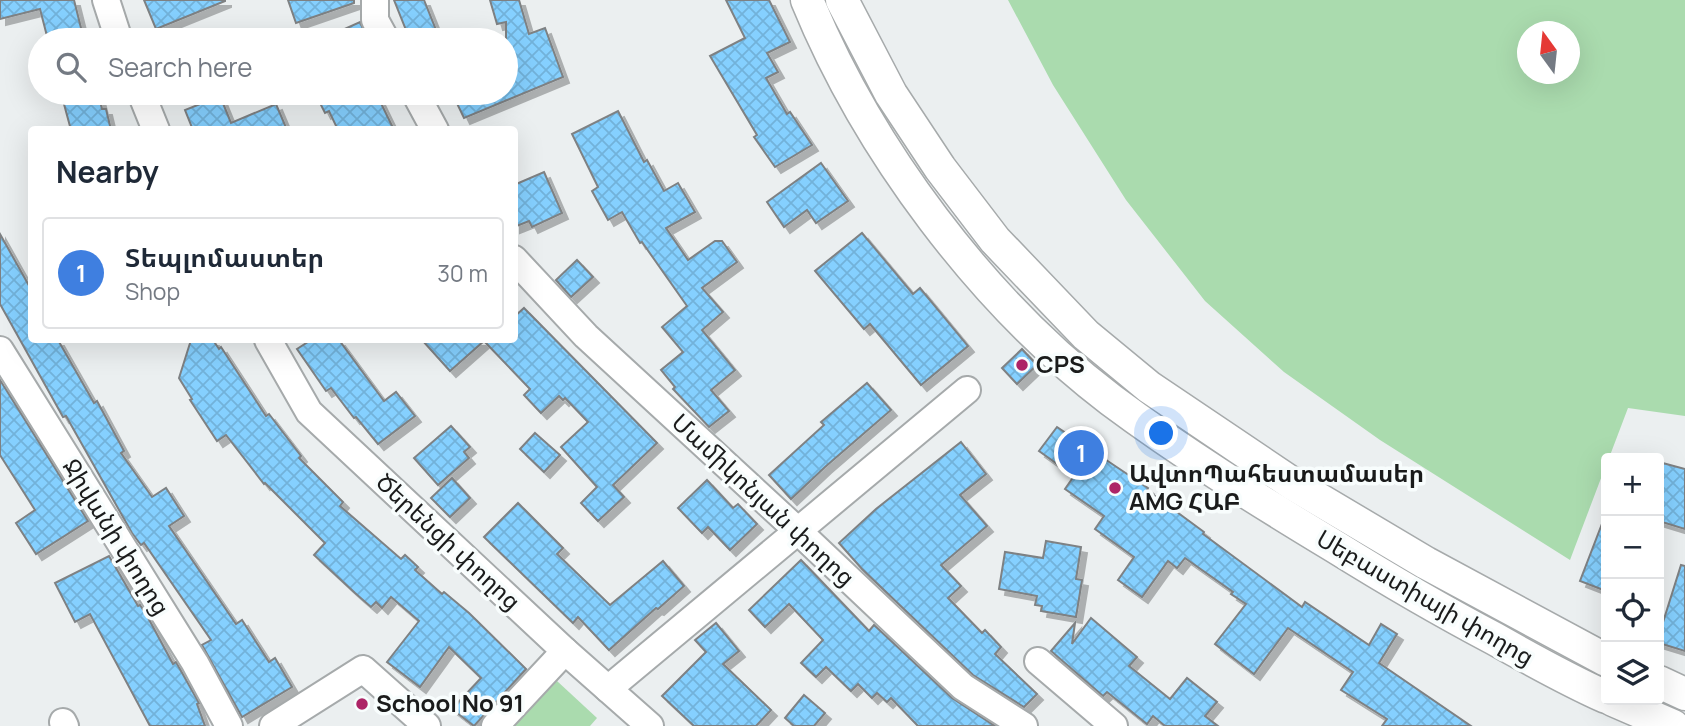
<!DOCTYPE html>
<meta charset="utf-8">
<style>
body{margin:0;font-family:Manrope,"Noto Sans Armenian",sans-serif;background:#f2f2f3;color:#1f2937}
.controls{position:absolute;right:21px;bottom:21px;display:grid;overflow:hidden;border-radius:7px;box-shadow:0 7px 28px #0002}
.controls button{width:63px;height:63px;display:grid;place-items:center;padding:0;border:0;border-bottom:2px solid #e0e1e3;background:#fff;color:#1f2937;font:35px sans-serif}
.compass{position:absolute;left:1517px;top:21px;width:63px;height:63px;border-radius:50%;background:#fff;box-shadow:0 7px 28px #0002;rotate:345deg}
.you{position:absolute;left:1162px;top:434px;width:24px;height:24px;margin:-18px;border:5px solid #fff;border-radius:50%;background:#1a73e8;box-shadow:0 0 0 10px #1a73e833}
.badge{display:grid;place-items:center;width:46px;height:46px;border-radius:50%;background:#ad2466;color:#fff;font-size:23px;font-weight:700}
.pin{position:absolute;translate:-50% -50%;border:4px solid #fff;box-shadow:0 2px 7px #0006}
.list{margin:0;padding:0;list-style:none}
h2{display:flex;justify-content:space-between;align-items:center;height:91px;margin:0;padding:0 28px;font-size:30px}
h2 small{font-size:23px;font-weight:400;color:#747a83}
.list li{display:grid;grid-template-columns:46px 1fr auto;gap:21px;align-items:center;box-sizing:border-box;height:112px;margin:0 14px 14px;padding:0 14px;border:2px solid #e0e1e3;border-radius:7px}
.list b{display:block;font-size:26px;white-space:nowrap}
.list p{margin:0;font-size:23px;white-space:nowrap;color:#747a83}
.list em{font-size:23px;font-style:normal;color:#747a83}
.icon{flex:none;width:38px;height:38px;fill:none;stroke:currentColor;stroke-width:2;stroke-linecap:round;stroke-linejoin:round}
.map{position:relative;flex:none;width:1685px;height:726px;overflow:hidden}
.search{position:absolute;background:#fff;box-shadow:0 7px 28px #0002;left:28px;top:28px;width:490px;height:77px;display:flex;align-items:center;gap:18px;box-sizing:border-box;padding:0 24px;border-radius:38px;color:#747a83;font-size:26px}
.panel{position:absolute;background:#fff;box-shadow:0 7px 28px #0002;left:28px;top:126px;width:490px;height:217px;border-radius:7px}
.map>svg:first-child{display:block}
.green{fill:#aadbae;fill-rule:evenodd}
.building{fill:url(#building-cross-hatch);stroke:#7e8183;stroke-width:2;filter:url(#shadow)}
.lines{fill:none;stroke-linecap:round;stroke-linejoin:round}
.minor-casing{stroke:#a6aaab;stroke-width:30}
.major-casing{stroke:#a6aaab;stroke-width:35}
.minor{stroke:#fff;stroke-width:26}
.major{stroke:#fff;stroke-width:32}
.poi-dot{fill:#ad2466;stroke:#f8fdfd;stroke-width:2.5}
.labels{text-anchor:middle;stroke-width:7;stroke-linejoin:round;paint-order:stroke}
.poi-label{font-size:24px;font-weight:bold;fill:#1a1b1b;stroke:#f8fdfd;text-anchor:start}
.street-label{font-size:24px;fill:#1a1b1b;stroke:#f8fdfd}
</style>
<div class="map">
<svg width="1685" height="726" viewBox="0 0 1685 726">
<defs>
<pattern id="building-cross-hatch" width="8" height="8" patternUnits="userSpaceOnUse" patternTransform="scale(1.75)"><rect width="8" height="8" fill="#85d0ff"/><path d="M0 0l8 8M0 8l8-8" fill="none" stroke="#72b2da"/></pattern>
<filter id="shadow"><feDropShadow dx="6" dy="6" stdDeviation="0" flood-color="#0004"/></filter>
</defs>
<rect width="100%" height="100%" fill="#ebeff0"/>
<g class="green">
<path d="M1008 0H1685V416L1628 408 1609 458H1606V465L1570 560 1380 440 1284 372 1205 301 1126 200 1053 85ZM1528 32H1570V74H1528Z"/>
<polygon points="557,681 597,718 590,726 514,726"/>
</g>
<g class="building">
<polygon points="0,0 74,0 84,40 48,40 40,9 0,19"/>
<polygon points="144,0 225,0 225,1 156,29"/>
<polygon points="288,0 354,0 354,3 296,23"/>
<polygon points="394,0 424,0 440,40 410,40"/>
<polygon points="490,0 519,0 529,34 545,28 563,77 464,118 452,93 506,93 506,22 497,24"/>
<polygon points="726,0 769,0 790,42 767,53 778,72 766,78 787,114 790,112 812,145 775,167 754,137 757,135 710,56 745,38"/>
<polygon points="360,22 368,40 320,40"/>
<polygon points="61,93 98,93 102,109 106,109 111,130 71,130"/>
<polygon points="315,93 376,93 394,130 338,130 329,111 325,113"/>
<polygon points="220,96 231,123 276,104 287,130 193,130 185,110"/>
<polygon points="618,111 644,162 647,160 664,191 678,183 695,212 666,228 688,260 715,241 722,241 737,262 702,288 723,312 702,330 735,370 711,390 729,411 709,427 673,389 675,387 661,370 683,352 662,327 687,306 642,242 640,243 622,212 608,220 592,191 598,187 572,134"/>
<polygon points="821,163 848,201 816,223 807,210 784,227 767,202"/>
<polygon points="544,172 562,213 532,227 529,221 514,227 514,185"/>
<polygon points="862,233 913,294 920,288 968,346 921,385 870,324 864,329 815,271"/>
<polygon points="0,234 32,291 32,340 58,340 94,403 97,401 124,451 121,453 152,497 166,488 184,516 169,526 236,624 242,620 269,662 275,658 292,687 242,717 202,645 211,640 144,543 141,545 132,533 66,416 63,417 0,304"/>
<polygon points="577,260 593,277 571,297 556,280"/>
<polygon points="524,308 657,443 613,485 624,497 598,521 581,503 597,487 561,447 588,422 565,398 563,400 559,396 541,413 524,395 530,389 484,341 450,371 422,340 514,340 514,317"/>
<polygon points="191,340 213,340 219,349 221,347 266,416 269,414 301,456 299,458 343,502 340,506 401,559 405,555 418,567 415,570 442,594 444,592 469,613 526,669 474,726 452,709 481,678 449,647 420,687 387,662 419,621 391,597 382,608 376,602 371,607 355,593 314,555 325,543 265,483 264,484 226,435 217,441 190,400 192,399 179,378"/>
<polygon points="311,340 339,340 384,401 396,392 415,416 378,444 356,417 354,418 331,388 326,391 297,349"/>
<polygon points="1022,349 1037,365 1017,384 1002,368"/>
<polygon points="0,380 88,521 36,554 16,523 35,510 0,455"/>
<polygon points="867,383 891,410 825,467 791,499 769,475 824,425 821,422"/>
<polygon points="451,426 470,447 464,452 469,458 438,485 414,458"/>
<polygon points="1057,427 1148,488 1147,490 1204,532 1203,534 1302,607 1305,602 1369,645 1381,624 1397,634 1379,663 1471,726 1382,726 1387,719 1341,690 1353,672 1288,628 1254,674 1215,644 1246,604 1231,594 1233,592 1185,558 1177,568 1168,561 1142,597 1118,580 1134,557 1095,529 1104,516 1065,489 1074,476 1039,451"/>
<polygon points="535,433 560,455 544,472 520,449"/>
<polygon points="961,442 986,474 960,495 987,526 941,565 961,586 948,598 982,633 985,630 1001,647 995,654 1037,694 1024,707 973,675 862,569 839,543 876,509"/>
<polygon points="1659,462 1685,469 1685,529 1659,521"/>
<polygon points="452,478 470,498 450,517 431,498"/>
<polygon points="707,480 733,508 738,504 757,524 730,550 708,527 702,533 678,508"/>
<polygon points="518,503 563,548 557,554 610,605 663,561 684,586 658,609 656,608 609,650 578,617 573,623 484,537"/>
<polygon points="1605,516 1606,516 1606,591 1580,581"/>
<polygon points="1046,541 1081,547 1076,579 1082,580 1076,617 1041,611 1042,606 1035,605 1037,596 999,589 1005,552 1043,558"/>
<polygon points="109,556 138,606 140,605 146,614 173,664 176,662 181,671 199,703 197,704 205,726 150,726 90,614 75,622 55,583"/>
<polygon points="801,560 869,631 874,625 952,698 995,726 918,726 891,698 887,702 877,693 872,698 858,684 851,691 826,667 816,677 801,663 823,640 789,604 765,627 749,610"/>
<polygon points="1681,565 1685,566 1685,651 1659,643 1659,635"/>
<polygon points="1091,618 1137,657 1129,666 1170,699 1187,678 1217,702 1205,716 1218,726 1165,726 1153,716 1147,724 1107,692 1103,696 1051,651 1075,623 1072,644"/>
<polygon points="716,623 739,651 723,664 771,710 756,726 694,726 662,696 706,652 695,640"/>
<polygon points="804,695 825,713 814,726 794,726 785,718"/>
</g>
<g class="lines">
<g class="minor-casing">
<g id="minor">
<polyline points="106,0 119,40"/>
<polyline points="375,0 375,20 386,40"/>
<polyline points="141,93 156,130"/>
<polyline points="415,93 435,130"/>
<polyline points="514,259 586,336 798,531 963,687 1024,726"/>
<polyline points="268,340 309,412 565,651 650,726"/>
<polyline points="0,350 195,663 229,726"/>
<polyline points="1038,661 1114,726"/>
<polyline points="608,689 967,390"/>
<polyline points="63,722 65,726"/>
<polyline points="273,726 363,669 427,726"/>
<polyline points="495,726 565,651"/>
</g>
</g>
<g class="major-casing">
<g id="major">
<path d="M807 0C868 149 982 302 1111 400 1182 453 1258 500 1334 546 1387 579 1440 610 1495 639 1532 660 1568 680 1606 697"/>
<polyline points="842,0 891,94 940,168 995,240 1086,335 1149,387 1293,484 1426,563 1606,660"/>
<polyline points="1659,682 1685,694"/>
<polyline points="1613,700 1673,726"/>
</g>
</g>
<use href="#minor" class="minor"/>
<use href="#major" class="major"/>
</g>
<g class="poi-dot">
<circle cx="1022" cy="365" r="7"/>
<circle cx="1115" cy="488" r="7"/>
<circle cx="362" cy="704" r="7"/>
</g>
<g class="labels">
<g class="poi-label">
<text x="1036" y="373">CPS</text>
<text x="1129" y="482">ԱվտոՊահեստամասեր<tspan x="1129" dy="28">AMG ՀԱԲ</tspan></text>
<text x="376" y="712">School No 91</text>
</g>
<g class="street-label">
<text transform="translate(763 500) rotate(43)" y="8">Մամիկոնյան փողոց</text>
<text transform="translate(116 537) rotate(58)" y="8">Ջիվանի փողոց</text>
<text transform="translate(448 542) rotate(43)" y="8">Ծերենցի փողոց</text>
<text transform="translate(1425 598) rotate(30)" y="8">Սեբաստիայի փողոց</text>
</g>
</g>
</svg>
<div class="controls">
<button>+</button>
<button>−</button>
<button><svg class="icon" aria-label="locate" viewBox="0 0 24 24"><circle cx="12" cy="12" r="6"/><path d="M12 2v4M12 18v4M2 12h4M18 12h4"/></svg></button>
<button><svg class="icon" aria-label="layers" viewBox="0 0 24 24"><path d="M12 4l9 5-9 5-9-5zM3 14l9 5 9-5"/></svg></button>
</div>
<svg class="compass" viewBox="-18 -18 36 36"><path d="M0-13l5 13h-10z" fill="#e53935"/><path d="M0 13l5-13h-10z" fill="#747a83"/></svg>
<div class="you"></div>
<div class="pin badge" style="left:1081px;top:453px;background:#3f7fe0">1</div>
<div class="search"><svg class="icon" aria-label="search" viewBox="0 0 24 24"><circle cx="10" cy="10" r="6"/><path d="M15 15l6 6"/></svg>Search here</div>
<section class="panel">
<h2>Nearby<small></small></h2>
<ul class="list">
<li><span class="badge" style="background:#3f7fe0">1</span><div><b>Տեպլոմաստեր</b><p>Shop</p></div><em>30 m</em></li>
</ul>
</section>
</div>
